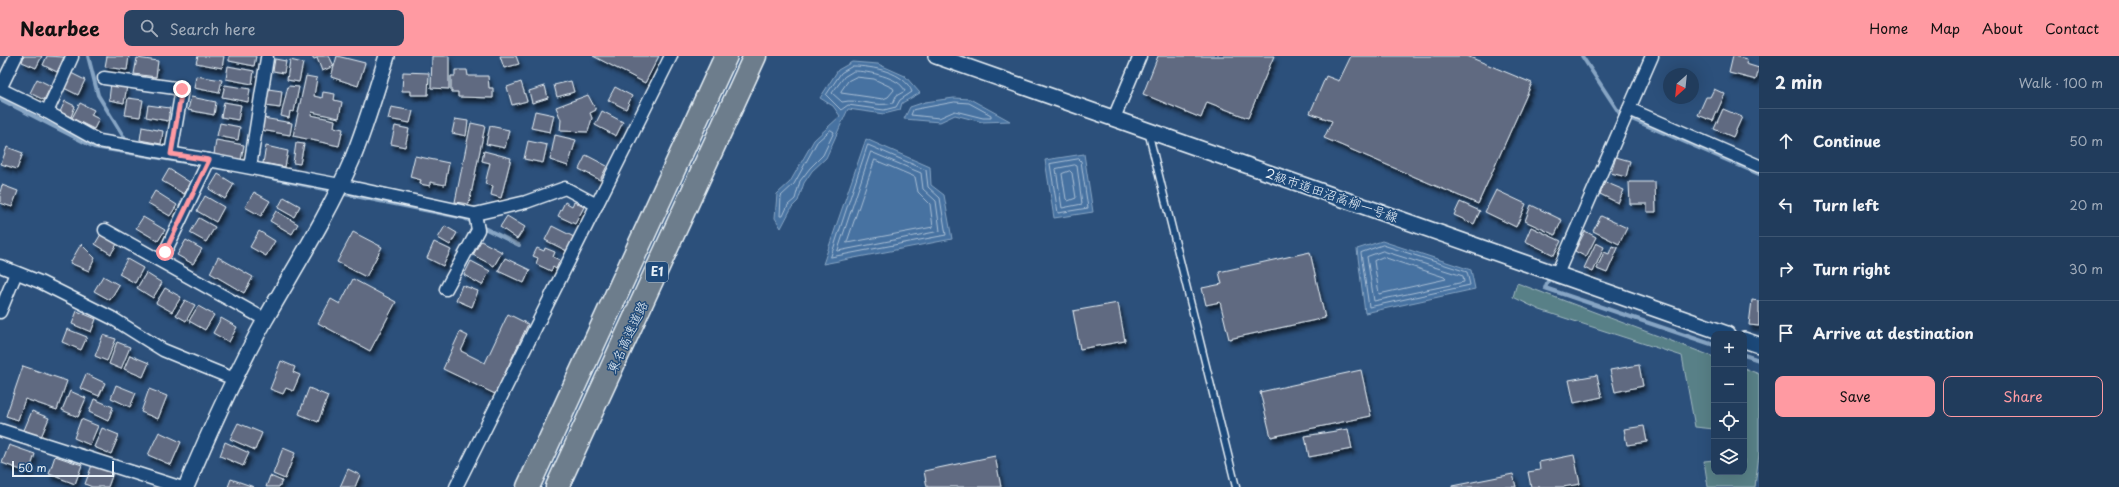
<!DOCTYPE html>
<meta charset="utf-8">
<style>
body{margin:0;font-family:"Playpen Sans","Klee One",sans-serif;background:#294362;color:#f1f3f6}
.controls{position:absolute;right:12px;bottom:12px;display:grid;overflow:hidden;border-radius:8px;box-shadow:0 4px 16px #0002}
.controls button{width:36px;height:36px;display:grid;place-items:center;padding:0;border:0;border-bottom:1px solid #3e5672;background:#213c5c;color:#f1f3f6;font:20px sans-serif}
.compass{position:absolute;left:1663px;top:12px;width:36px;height:36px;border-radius:50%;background:#213c5c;box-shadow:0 4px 16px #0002;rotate:207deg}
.scale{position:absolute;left:12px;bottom:10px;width:102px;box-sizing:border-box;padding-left:4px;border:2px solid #e8f1f8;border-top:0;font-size:11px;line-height:14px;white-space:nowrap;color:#e8f1f8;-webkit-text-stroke:3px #1f4a7a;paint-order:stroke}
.stop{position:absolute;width:12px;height:12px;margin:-9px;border:3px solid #ff9aa2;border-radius:50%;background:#fff}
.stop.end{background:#ff9aa2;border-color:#fff;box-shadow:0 1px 4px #0008}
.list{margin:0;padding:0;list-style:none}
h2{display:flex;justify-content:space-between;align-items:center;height:52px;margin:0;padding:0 16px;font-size:17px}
h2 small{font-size:13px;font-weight:400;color:#a2adbb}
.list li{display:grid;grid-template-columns:26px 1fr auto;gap:12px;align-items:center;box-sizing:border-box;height:64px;padding:0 16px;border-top:1px solid #3e5672}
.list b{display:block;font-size:15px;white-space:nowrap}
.list em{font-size:13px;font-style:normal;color:#a2adbb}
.actions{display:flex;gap:8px;padding:12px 16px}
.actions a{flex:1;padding:9px 0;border:1px solid #ff9aa2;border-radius:8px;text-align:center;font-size:14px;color:#ff9aa2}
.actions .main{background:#ff9aa2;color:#111}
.icon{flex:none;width:22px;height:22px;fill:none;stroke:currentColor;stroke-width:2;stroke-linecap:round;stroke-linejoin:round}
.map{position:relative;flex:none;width:1759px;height:431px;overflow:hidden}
header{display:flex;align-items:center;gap:24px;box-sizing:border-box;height:56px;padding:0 20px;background:#ff9aa2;color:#111}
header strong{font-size:19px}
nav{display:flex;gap:22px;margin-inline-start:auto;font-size:14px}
.search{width:280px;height:36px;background:#294362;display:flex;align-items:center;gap:10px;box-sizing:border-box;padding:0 14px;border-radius:8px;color:#a2adbb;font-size:15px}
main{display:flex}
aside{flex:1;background:#213c5c}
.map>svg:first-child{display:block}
.green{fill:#588087;stroke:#a0b8c0}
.water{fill:#4772a1;stroke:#87a5c4}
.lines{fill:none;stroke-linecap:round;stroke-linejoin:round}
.shore{stroke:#a8bed5;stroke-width:1}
.stream{stroke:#87a5c4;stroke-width:4}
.building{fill:#606a81;stroke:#e8f1f8;filter:url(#shadow)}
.service-casing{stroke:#e8f1f8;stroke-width:9}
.minor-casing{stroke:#e8f1f8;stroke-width:15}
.tertiary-casing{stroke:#e8f1f8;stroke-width:18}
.motorway-casing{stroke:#e8f1f8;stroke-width:25}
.service{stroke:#1f4a7a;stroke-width:6}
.minor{stroke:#1f4a7a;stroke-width:12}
.tertiary{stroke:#1f4a7a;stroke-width:15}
.motorway{stroke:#6d7d8c;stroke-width:22}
.route{stroke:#ff9aa2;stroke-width:5}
.labels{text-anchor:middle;stroke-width:3;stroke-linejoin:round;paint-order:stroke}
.shield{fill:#1f4a7a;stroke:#acbfd2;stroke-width:1}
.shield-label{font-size:12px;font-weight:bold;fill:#e8f1f8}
.street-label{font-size:13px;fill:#e8f1f8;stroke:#1f4a7a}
</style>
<header>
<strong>Nearbee</strong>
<div class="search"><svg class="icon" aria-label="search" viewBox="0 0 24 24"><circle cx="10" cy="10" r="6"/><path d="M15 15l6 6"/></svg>Search here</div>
<nav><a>Home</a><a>Map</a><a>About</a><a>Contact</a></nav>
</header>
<main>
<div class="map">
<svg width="1759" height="431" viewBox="0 0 1759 431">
<defs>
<filter id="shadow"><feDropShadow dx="2.5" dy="4.5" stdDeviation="2" flood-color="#0009"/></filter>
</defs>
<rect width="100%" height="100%" fill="#2c507b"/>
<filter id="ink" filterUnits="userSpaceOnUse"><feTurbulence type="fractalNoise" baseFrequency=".025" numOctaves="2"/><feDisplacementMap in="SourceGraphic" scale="8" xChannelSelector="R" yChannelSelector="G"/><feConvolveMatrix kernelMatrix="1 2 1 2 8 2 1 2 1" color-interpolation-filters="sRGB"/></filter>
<g filter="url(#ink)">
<g class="green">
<polygon points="1517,227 1714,301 1714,373 1695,371 1682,300 1540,254 1513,241"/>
<polygon points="1744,312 1759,318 1759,398 1755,431 1708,431 1704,405 1714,404 1714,416 1744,416"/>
</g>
<g class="water">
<polygon points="852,6 878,8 905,20 920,37 902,47 900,54 884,58 848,53 826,102 812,115 804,127 798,145 792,151 781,172 775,162 777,138 790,126 814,84 840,60 833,50 820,42 838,14"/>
<polygon points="954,42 970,43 1010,65 982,66 955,59 940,66 904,63 910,51 925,46"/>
<polygon points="866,83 930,111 931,129 944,139 952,183 823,208"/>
<polygon points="1084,98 1093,156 1054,162 1045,104"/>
<polygon points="1382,185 1471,214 1475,233 1365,257 1357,193"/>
</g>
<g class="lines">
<g class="shore">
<path d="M853 10C872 10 905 16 912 36L900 44 896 51 884 54 848 49 841 54 826 39 841 17Z"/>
<path d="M854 15C867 15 900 21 905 35L896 40 893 47C876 52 858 42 842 46L832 37 844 21Z"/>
<polygon points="856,21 874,23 893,32 894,34 888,41 883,43 841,37 841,35 848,25"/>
<polygon points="955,46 969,47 991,59 991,62 983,62 955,55 939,62 911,59 913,54"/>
<polygon points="831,74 834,76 823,99 810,112 800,125 795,143 788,149 783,160 780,160 781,140 794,128 817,86"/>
<polygon points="868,89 926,114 928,131 940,142 946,179 831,201"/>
<polygon points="871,96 921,117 923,133 936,145 940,175 838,195"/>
<polygon points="1079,103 1081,105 1088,152 1058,157 1050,108"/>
<polygon points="875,104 915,121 918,136 930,148 933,171 847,187"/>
<polygon points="1075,109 1077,110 1082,148 1062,152 1056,113"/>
<polygon points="1070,115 1072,117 1076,142 1068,145 1066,143 1062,118"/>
<polygon points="1383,189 1467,216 1470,229 1369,251 1361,197"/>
<polygon points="1383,195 1463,220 1464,226 1374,245 1367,201"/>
<polygon points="1383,201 1444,221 1446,223 1379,238 1374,205"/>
</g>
<g class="stream">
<polyline points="88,0 98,39 128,88"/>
<polyline points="1582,0 1620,58 1759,118"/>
<polyline points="0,43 94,91 226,113"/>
<polyline points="262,120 333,135"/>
<polyline points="340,137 464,162 474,167"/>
<polyline points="480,170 519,189"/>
<polyline points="1550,220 1545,232 1714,289"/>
<polyline points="1744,299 1759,304"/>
</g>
</g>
<g class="building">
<polygon points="24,0 42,0 36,12 22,6"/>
<polygon points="47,0 64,1 57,16 43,9"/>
<polygon points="107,0 129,0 127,14 105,11"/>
<polygon points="198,0 224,0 222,12 196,7"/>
<polygon points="229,0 256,0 254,10 229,5"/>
<polygon points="312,0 329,0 334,10 322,15 317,2 314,3"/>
<polygon points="337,0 365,7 358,30 331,21"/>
<polygon points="432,0 449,0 449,33 431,32"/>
<polygon points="500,0 516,0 519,8 504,12"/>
<polygon points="593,0 659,0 645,27"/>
<polygon points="1158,0 1274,0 1248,62 1207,46 1201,62 1143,38"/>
<polygon points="1351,0 1467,0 1532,27 1478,148 1324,82 1332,65 1310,57 1326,20 1339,25"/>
<polygon points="1733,0 1747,3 1746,8 1759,12 1756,24 1729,17"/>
<polygon points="137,2 158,5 156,21 134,18"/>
<polygon points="275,3 286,5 284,17 273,15"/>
<polygon points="290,4 303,7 299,26 287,24"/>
<polygon points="228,10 254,15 252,28 226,23"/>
<polygon points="455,14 467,14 468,20 488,20 489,32 493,32 493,42 458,41 458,36 451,36 451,20 455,20"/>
<polygon points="403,16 429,17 428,39 411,39 411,35 402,35"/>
<polygon points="71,17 85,24 78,39 64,32"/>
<polygon points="196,20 222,24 219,37 194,32"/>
<polygon points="306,20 317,22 314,40 322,42 323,36 335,38 334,44 342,46 339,62 312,56 311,59 335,64 334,71 343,73 339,90 293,80"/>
<polygon points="37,23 51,30 44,44 30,37"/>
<polygon points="571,25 574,36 557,41 554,29"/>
<polygon points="521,26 527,45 512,49 507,31"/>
<polygon points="111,27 127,30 124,47 109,44"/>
<polygon points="225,29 250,33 248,46 222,41"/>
<polygon points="288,30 299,31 294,56 290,55 289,62 281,60"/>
<polygon points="545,30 548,42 532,47 529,35"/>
<polygon points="615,31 632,40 626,53 608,44"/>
<polygon points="268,33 282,35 280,52 265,50"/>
<polygon points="1714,33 1725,38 1713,65 1698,59 1706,41 1710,41"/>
<polygon points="588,39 596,54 590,57 592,62 588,76 560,75 561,64 556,51"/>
<polygon points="191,41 216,46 214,59 188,54"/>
<polygon points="128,42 143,44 140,61 125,59"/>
<polygon points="65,45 75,50 71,61 60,56"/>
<polygon points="224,46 241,49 238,64 221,61"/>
<polygon points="80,47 94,54 91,59 99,63 94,73 72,62"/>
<polygon points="148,49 170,52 168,65 146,61"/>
<polygon points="391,51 413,55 410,67 388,63"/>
<polygon points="1723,53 1742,61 1733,81 1714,73"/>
<polygon points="535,55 554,59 550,76 531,72"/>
<polygon points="602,55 623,66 616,80 595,69"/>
<polygon points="263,62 292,67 290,79 261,74"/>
<polygon points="455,63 468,65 466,80 452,77"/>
<polygon points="220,67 240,71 238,84 217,80"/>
<polygon points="471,67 485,70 469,148 455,146"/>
<polygon points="395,70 409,73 405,91 391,88"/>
<polygon points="490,70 509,74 505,92 486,88"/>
<polygon points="142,71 163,75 161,88 140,84"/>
<polygon points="555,79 576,84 568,110 550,104"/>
<polygon points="216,84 244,89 241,104 214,99"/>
<polygon points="528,85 547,89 543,107 524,103"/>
<polygon points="296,87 304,88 300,108 293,107"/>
<polygon points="266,90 288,95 285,111 263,107"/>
<polygon points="7,91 23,97 17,113 1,108"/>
<polygon points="484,95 511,102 501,142 491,139 493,130 485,128 490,107 482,105"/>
<polygon points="586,99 607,110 600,124 579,113"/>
<polygon points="415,100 449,107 445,129 430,126 430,130 420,128 421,124 410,121"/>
<polygon points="1616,101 1630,105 1626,121 1611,117"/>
<polygon points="169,113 191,127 184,138 162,125"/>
<polygon points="218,118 234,128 225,143 209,133"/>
<polygon points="1605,126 1624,134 1618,147 1600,138"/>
<polygon points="1629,126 1655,126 1656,156 1647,156 1647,148 1630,148"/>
<polygon points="2,129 18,135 12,151 0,147 0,136"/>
<polygon points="1496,134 1526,148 1516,171 1485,156"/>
<polygon points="155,135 177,149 170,160 148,147"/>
<polygon points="254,136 270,145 261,160 245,151"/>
<polygon points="205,140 224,151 216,166 197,155"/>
<polygon points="284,141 300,150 294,161 278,152"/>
<polygon points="565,146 572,150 574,146 584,151 575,168 558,160"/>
<polygon points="1460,146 1480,155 1474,168 1454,159"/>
<polygon points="1531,149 1562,164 1555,179 1525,165"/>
<polygon points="276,155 298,168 292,178 270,165"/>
<polygon points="507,160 525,171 517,183 500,171"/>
<polygon points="1601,160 1627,172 1619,188 1593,175"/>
<polygon points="143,161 165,174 158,185 136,172"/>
<polygon points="199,162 215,171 206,186 190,177"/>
<polygon points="445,170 457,177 450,189 438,182"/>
<polygon points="552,170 574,181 567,195 545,184"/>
<polygon points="1531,171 1561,185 1554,199 1525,185"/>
<polygon points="259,175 275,185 266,200 250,191"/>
<polygon points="1585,175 1596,181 1586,201 1575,195"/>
<polygon points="353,176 382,191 366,221 337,206"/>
<polygon points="101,178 117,188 111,198 95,188"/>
<polygon points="186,184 202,193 193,208 177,199"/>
<polygon points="481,185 502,196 494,210 473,199"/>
<polygon points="434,186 451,194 443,210 427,202"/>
<polygon points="1596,187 1604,191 1593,216 1584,212"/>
<polygon points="81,188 95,202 89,215 70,207"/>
<polygon points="1612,190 1618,192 1607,217 1597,213 1604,196 1609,198"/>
<polygon points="537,192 544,195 545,192 555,196 553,201 560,204 556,213 553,211 551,215 536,208 538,202 533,200"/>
<polygon points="1310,196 1325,262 1229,283 1220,246 1206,249 1202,232 1222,228 1219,216"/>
<polygon points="218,201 253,221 244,237 210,217"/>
<polygon points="505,202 530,214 524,227 498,215"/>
<polygon points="127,203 143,212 135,227 119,218"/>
<polygon points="471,205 490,215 482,229 464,219"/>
<polygon points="146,217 162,227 153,242 137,232"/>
<polygon points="103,220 119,229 110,244 94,235"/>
<polygon points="353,223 396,246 370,295 318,267 331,243 340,248"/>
<polygon points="462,229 478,235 472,251 456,244"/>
<polygon points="165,232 181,241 172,256 156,247"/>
<polygon points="185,244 195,249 186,265 176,259"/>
<polygon points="1752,244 1759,245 1759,270 1749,269"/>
<polygon points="1118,247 1125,285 1080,293 1073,255"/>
<polygon points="198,250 214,259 205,274 189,265"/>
<polygon points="77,255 96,263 91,276 72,268"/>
<polygon points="508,258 528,268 495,338 443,313 460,276 468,280 461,295 485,307"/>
<polygon points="221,262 237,271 229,286 213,277"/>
<polygon points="67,273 87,281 81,294 62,286"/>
<polygon points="103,279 116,283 107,305 95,300"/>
<polygon points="117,286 130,291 121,313 109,308"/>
<polygon points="130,299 149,307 143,321 124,313"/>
<polygon points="281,305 295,311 293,316 300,319 293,335 286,332 283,338 270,333"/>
<polygon points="1639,309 1643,330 1615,336 1610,314"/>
<polygon points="23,310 67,325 57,354 25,343 18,364 6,360"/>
<polygon points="1361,314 1371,360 1271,381 1260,336"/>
<polygon points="86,318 105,327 99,340 80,332"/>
<polygon points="1597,319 1602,341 1574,347 1569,324"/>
<polygon points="116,329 136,337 130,351 111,342"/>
<polygon points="309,332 328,340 318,366 299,358"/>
<polygon points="149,333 167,340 158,363 141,356"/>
<polygon points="70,335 86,342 78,361 62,354"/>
<polygon points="94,343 113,351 108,365 89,356"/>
<polygon points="32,355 49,362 41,381 24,374"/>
<polygon points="81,363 98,370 90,389 74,382"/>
<polygon points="238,367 262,377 255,394 230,383"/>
<polygon points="1644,370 1647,386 1627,389 1624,373"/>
<polygon points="102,372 119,379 111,398 94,391"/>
<polygon points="1348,373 1352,393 1309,401 1305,380"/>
<polygon points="159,376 181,386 171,409 148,399"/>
<polygon points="225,386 249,397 243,410 220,400"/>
<polygon points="9,389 35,398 29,417 2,407"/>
<polygon points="283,392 295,397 285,423 273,418"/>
<polygon points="1574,399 1580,428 1563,431 1531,431 1528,416 1540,414 1539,406"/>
<polygon points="55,400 82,409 75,428 49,418"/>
<polygon points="995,400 1001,431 927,431 924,415"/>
<polygon points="92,409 113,417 108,431 92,431 85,428"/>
<polygon points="348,413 360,419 355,431 340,431"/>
<polygon points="1513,418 1516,431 1452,431 1452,430"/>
<polygon points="270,420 282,425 279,431 266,431"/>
<polygon points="231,423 254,431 228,431"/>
</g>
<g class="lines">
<g class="service-casing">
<polyline id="service" points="1148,75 1236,431"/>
</g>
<g class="minor-casing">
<g id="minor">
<polyline points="104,22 182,33 171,97"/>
<polyline points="0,33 47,56 99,85 209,104"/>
<polyline points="0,33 16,0"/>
<polyline points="1629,53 1759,110"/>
<polyline points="47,56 72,1"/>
<polyline points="1114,62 1140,0"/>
<polyline points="250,111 267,2"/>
<polyline points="475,158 526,146 565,132 597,149"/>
<polyline points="105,174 266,264"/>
<polyline points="165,196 209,104 340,129 475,158 478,174 446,233"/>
<polyline points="0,210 40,226 112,262 163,294 234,323"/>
<polyline points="1557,218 1652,0"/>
<polyline points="0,256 16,217"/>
<polyline points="0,374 179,431"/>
<polyline points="456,431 671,0"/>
</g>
</g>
<g class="tertiary-casing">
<g id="tertiary">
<polyline points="936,0 1727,278"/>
<polyline points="1744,284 1759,289"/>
<path d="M186 431C210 374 235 318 265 264 295 211 328 160 352 104 366 70 376 35 387 0"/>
</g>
</g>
<g class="motorway-casing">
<g id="motorway">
<polyline points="528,431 726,0"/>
<polyline points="557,431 755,0"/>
</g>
</g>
<use href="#service" class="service"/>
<use href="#minor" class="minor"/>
<use href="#tertiary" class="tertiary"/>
<use href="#motorway" class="motorway"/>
</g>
</g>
<g class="lines" filter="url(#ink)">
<polyline class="route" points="165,196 209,104 171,98 182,33"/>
</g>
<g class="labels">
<rect class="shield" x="646" y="206" width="22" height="20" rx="3"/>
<g class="shield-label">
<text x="657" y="220">E1</text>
</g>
<g class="street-label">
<text transform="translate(1332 139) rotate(19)" y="5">2級市道田沼高柳一号線</text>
<text transform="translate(627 281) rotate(-65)" y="5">東名高速道路</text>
</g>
</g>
</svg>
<div class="controls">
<button>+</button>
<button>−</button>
<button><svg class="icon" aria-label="locate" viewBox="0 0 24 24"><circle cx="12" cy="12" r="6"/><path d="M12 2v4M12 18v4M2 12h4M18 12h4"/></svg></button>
<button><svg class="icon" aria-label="layers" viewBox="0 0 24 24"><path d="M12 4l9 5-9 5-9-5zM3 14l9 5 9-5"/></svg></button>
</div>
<svg class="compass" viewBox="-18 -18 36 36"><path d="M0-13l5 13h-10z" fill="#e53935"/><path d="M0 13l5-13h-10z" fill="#a2adbb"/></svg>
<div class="scale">50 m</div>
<div class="stop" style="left:165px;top:196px"></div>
<div class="stop end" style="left:182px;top:33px"></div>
</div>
<aside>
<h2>2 min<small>Walk · 100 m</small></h2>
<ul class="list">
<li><svg class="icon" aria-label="ahead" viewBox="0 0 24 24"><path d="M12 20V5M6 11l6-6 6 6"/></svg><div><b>Continue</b></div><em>50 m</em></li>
<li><svg class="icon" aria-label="left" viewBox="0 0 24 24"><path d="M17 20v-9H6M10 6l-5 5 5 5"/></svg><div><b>Turn left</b></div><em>20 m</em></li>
<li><svg class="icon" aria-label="right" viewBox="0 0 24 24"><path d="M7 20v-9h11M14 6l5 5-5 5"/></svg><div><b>Turn right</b></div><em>30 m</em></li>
<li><svg class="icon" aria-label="arrive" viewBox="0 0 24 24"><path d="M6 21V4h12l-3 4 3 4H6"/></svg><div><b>Arrive at destination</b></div></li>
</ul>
<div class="actions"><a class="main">Save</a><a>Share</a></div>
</aside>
</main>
